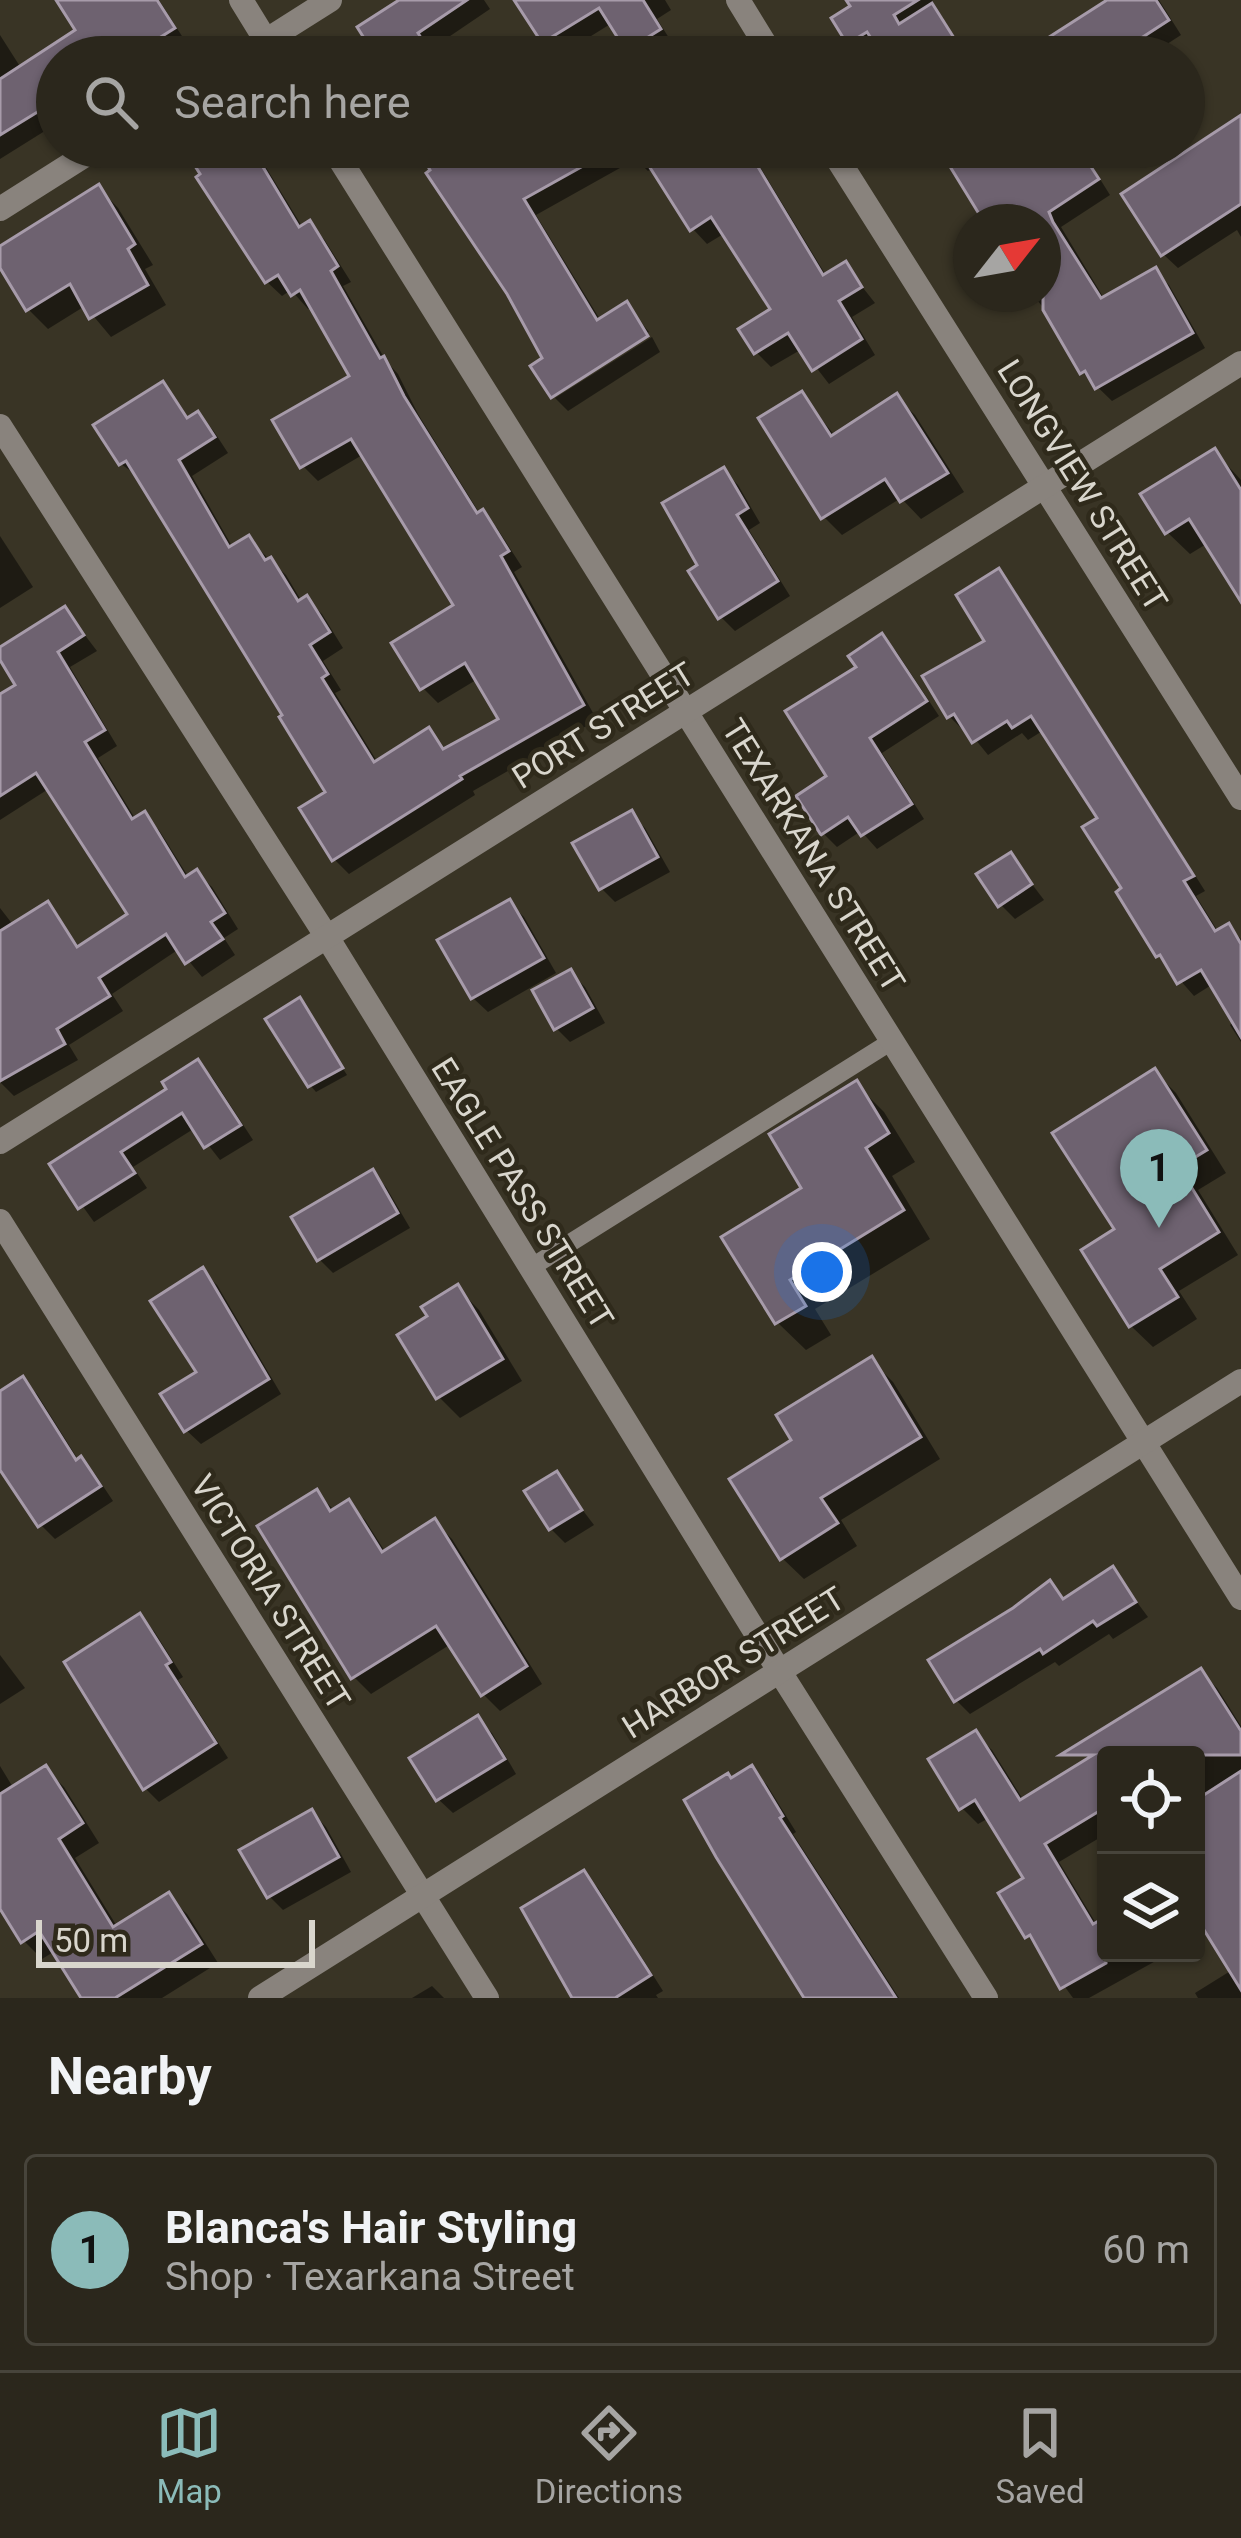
<!DOCTYPE html>
<meta charset="utf-8">
<style>
body{margin:0;font-family:Roboto,sans-serif;background:#373329;color:#f1f3f6}
.controls{position:absolute;right:36px;bottom:36px;display:grid;overflow:hidden;border-radius:12px;box-shadow:0 3px 9px #0004}
.controls button{width:108px;height:108px;display:grid;place-items:center;padding:0;border:0;border-bottom:3px solid #47443b;background:#2b271c;color:#f1f3f6;font:60px sans-serif}
.compass{position:absolute;left:953px;top:204px;width:108px;height:108px;border-radius:50%;background:#2b271c;box-shadow:0 3px 9px #0004;rotate:59deg}
.scale{position:absolute;left:36px;bottom:30px;width:279px;box-sizing:border-box;padding-left:12px;border:6px solid #d9d6cd;border-top:0;font-size:33px;line-height:42px;white-space:nowrap;color:#d9d6cd;-webkit-text-stroke:9px #2f2a1b;paint-order:stroke}
.you{position:absolute;left:822px;top:1272px;width:42px;height:42px;margin:-30px;border:9px solid #fff;border-radius:50%;background:#1a73e8;box-shadow:0 0 0 18px #1a73e833}
.badge{display:grid;place-items:center;width:78px;height:78px;border-radius:50%;background:#8bbbb9;color:#111;font-size:39px;font-weight:700}
.pin{position:absolute;translate:-50% -99px;filter:drop-shadow(0 3px 6px #0008)}
.pin::after{content:'';position:absolute;top:63px;width:42px;height:36px;background:inherit;clip-path:polygon(0 0,100% 0,50% 100%)}
.list{margin:0;padding:0;list-style:none}
h2{display:flex;justify-content:space-between;align-items:center;height:156px;margin:0;padding:0 48px;font-size:51px}
h2 small{font-size:39px;font-weight:400;color:#a6a5a3}
.list li{display:grid;grid-template-columns:78px 1fr auto;gap:36px;align-items:center;box-sizing:border-box;height:192px;margin:0 24px 24px;padding:0 24px;border:3px solid #47443b;border-radius:12px}
.list b{display:block;font-size:45px;white-space:nowrap}
.list p{margin:0;font-size:39px;white-space:nowrap;color:#a6a5a3}
.list em{font-size:39px;font-style:normal;color:#a6a5a3}
.icon{flex:none;width:66px;height:66px;fill:none;stroke:currentColor;stroke-width:2;stroke-linecap:round;stroke-linejoin:round}
.map{position:relative;flex:none;width:1241px;height:1998px;overflow:hidden}
.search{position:absolute;background:#2b271c;box-shadow:0 3px 9px #0004;left:36px;right:36px;top:36px;height:132px;display:flex;align-items:center;gap:30px;box-sizing:border-box;padding:0 42px;border-radius:66px;color:#a6a5a3;font-size:45px}
.sheet{height:372px;background:#2b271c}
nav{display:flex;justify-content:space-around;align-items:center;box-sizing:border-box;height:168px;border-top:3px solid #47443b;background:#2b271c;font-size:33px;color:#a6a5a3}
nav a{display:grid;justify-items:center;gap:6px}
nav .on{color:#8bbbb9}
.map>svg:first-child{display:block}
.shadow{fill:#0007}
.building{fill:#6e6270;stroke:#a79baa;stroke-width:3}
.lines{fill:none;stroke-linecap:round;stroke-linejoin:round}
.service{stroke:#89837d;stroke-width:18}
.minor{stroke:#89837d;stroke-width:24}
.labels{text-anchor:middle;stroke-width:9;stroke-linejoin:round;paint-order:stroke}
.street-label{font-size:33px;fill:#d9d6cd;stroke:#2f2a1b}
</style>
<div class="map">
<svg width="1241" height="1998" viewBox="0 0 1241 1998">
<rect width="100%" height="100%" fill="#393425"/>
<g class="shadow">
<polygon points="59,0 159,0 187,44 167,57 57,57 57,117 53,119 56,124 0,159 0,35 21,68 79,31"/>
<polygon points="404,0 484,0 490,9 431,49 436,57 358,57 374,48"/>
<polygon points="562,0 665,0 671,10 657,19 681,57 633,57 612,23 559,56 544,41"/>
<polygon points="854,0 932,0 966,57 886,57 879,46 864,56 850,42 857,6"/>
<polygon points="1112,0 1159,0 1181,35 1147,57 1036,57"/>
<polygon points="1241,119 1241,237 1237,230 1178,268 1163,254"/>
<polygon points="187,147 273,147 259,156 303,228 309,224 324,239 351,282 343,286 386,361 398,374 418,414 480,514 497,528 522,567 514,572 597,720 473,791 475,795 349,874 334,859 329,793 286,716 139,477 121,464 162,384 190,420 198,415 213,430 228,453 192,476 233,548 248,539 286,575 302,602 307,599 322,614 343,648 323,661 341,690 335,693 378,763 429,731 447,751 502,720 476,680 438,703 423,688 457,606 364,454 318,481 303,466 353,377 313,306 308,309 291,290 282,296 267,282"/>
<polygon points="418,147 748,147 827,277 845,265 875,303 852,317 875,355 829,384 802,349 771,367 756,352 774,310 725,233 707,244 693,229 654,167 648,171 636,159 536,215 601,321 627,305 649,332 552,393 546,359"/>
<polygon points="941,147 1080,147 1110,195 1061,227 1105,300 1155,271 1169,285 1205,348 1112,401 1082,372 1051,317 1032,294 1043,294 1043,222 988,222"/>
<polygon points="99,188 118,208 153,265 145,269 166,305 111,337 85,306 48,329 28,309 0,263 0,249"/>
<polygon points="652,337 660,352 568,411 555,398"/>
<polygon points="802,395 835,436 896,397 915,415 964,492 921,519 901,498 842,535 824,517"/>
<polygon points="1215,452 1241,480 1241,594 1208,543 1190,554 1167,532"/>
<polygon points="724,471 738,485 760,523 749,530 790,596 735,631 721,617 701,566"/>
<polygon points="0,536 33,587 0,608"/>
<polygon points="998,572 1012,586 1205,891 1196,896 1219,933 1229,927 1241,939 1241,1042 1230,1025 1235,1021 1213,984 1194,996 1158,955 1125,889 1101,819 1044,730 1028,740 1022,733 988,755 966,728 963,730 949,716 988,642"/>
<polygon points="65,609 97,651 70,667 117,746 98,758 136,820 144,815 159,830 189,878 197,873 212,887 238,929 224,938 235,955 202,977 179,949 112,994 123,1011 69,1045 78,1060 14,1096 0,1082 0,908 14,926 47,905 80,948 131,915 50,788 0,820 0,698 19,686 0,651"/>
<polygon points="882,637 896,651 939,716 882,753 924,819 877,849 861,831 837,847 823,833 830,777 860,668"/>
<polygon points="631,814 645,828 670,872 615,902 601,888"/>
<polygon points="1010,855 1044,900 1015,919 1001,905"/>
<polygon points="510,903 524,917 556,973 488,1012 473,998"/>
<polygon points="571,973 585,987 605,1023 570,1042 556,1028"/>
<polygon points="300,1001 347,1075 316,1092 310,1085"/>
<polygon points="198,1063 212,1077 253,1140 220,1160 195,1128 133,1167 147,1188 94,1222 53,1165 170,1090"/>
<polygon points="1155,1072 1176,1093 1226,1173 1198,1190 1238,1255 1179,1291 1197,1319 1153,1347 1131,1326 1118,1230"/>
<polygon points="856,1084 884,1112 915,1162 892,1176 930,1239 815,1309 831,1335 806,1350 778,1323 726,1238 806,1189"/>
<polygon points="372,1173 386,1187 410,1228 333,1273 319,1259"/>
<polygon points="203,1271 217,1285 281,1394 201,1444 186,1430 200,1373"/>
<polygon points="458,1288 479,1310 522,1381 460,1418 439,1397 431,1317"/>
<polygon points="871,1360 893,1382 940,1459 841,1520 857,1546 804,1579 782,1558 795,1441"/>
<polygon points="22,1380 37,1394 79,1461 95,1474 113,1501 55,1539 41,1525 0,1462 0,1394"/>
<polygon points="556,1475 594,1525 565,1543 551,1529"/>
<polygon points="317,1493 335,1511 348,1503 365,1520 386,1553 435,1522 452,1539 542,1684 500,1711 483,1694 451,1644 371,1694 354,1677 261,1527"/>
<polygon points="1113,1570 1148,1617 1113,1639 1109,1634 1059,1666 1055,1662 970,1714 956,1700 1015,1610 1050,1584 1066,1601"/>
<polygon points="140,1617 154,1631 183,1677 178,1680 228,1758 159,1802 145,1788"/>
<polygon points="0,1655 25,1688 0,1704"/>
<polygon points="1201,1672 1217,1688 1241,1726 1241,1998 1198,1998 1195,1993 1232,1970 1209,1932 1196,1939 1196,1755 1106,1755 1106,1834 1059,1862 1097,1925 1106,1920 1106,1953 1170,1953 1089,1998 1073,1998 1028,1936 1027,1879 989,1818 978,1824 962,1808 975,1734 992,1750 1024,1801 1101,1754"/>
<polygon points="477,1719 492,1733 516,1774 453,1813 438,1799"/>
<polygon points="0,1766 14,1789 45,1768 64,1787 99,1843 75,1858 118,1928 168,1896 187,1914 218,1963 162,1998 84,1998 55,1951 42,1959 24,1941 0,1903"/>
<polygon points="751,1769 767,1785 796,1832 793,1834 899,1998 812,1998 732,1781"/>
<polygon points="312,1812 326,1827 351,1872 283,1910 269,1896"/>
<polygon points="584,1874 598,1888 663,1991 656,1995 658,1998 576,1998"/>
<polygon points="432,1986 444,1998 412,1998"/>
</g>
<g class="building">
<polygon points="56,0 157,0 175,28 129,57 57,57 57,92 41,103 44,108 0,135 0,79 75,30"/>
<polygon points="399,0 467,0 418,33 433,57 376,57 357,27"/>
<polygon points="514,0 643,0 661,29 626,51 599,8 542,43"/>
<polygon points="846,0 918,0 894,15 899,24 932,3 966,57 883,57 867,32 847,44 831,18 850,6"/>
<polygon points="1107,0 1156,0 1169,20 1112,57 1018,57"/>
<polygon points="1241,115 1241,204 1161,256 1121,194"/>
<polygon points="183,147 251,147 299,227 310,220 338,266 331,271 380,358 384,356 404,396 477,513 483,509 509,551 501,556 584,705 460,776 462,779 332,861 299,808 325,792 279,717 282,715 126,461 119,465 93,425 163,381 187,418 198,411 215,437 179,460 229,547 249,535 265,560 271,557 298,601 307,595 330,632 310,645 328,674 322,678 374,762 429,727 443,749 498,719 465,663 420,690 391,643 453,605 351,439 300,468 272,420 349,376 300,290 291,296 278,275 265,283 196,177 200,174"/>
<polygon points="417,147 617,147 524,199 597,320 627,301 648,336 551,398 530,366 542,358 507,294 426,173 430,170"/>
<polygon points="637,147 746,147 823,275 846,261 862,287 839,301 862,339 812,371 788,333 754,354 738,329 770,309 711,217 690,231"/>
<polygon points="938,147 1078,147 1099,179 1049,212 1053,222 1101,298 1156,267 1193,333 1095,389 1085,371 1080,374 1043,310 1043,222 984,222"/>
<polygon points="99,184 135,244 128,249 148,285 89,319 70,284 26,311 0,268 0,246"/>
<polygon points="802,391 831,436 897,393 948,473 900,502 885,479 821,519 758,418"/>
<polygon points="1215,448 1241,490 1241,602 1189,519 1165,534 1140,494"/>
<polygon points="724,467 748,508 737,515 778,581 718,619 688,571 697,565 662,503"/>
<polygon points="999,568 1194,876 1184,881 1215,931 1229,923 1241,944 1241,1037 1201,970 1177,984 1160,955 1156,957 1116,892 1121,888 1082,827 1097,818 1031,716 1012,728 1007,721 972,743 954,714 947,718 922,676 984,641 956,595"/>
<polygon points="65,606 84,635 58,652 105,730 85,742 132,819 145,811 185,877 197,869 225,913 211,922 223,939 185,964 166,934 99,978 110,996 57,1029 65,1044 0,1081 0,931 48,901 77,947 127,914 36,773 0,796 0,694 15,685 0,660 0,647"/>
<polygon points="882,633 927,701 870,738 912,804 861,836 848,817 821,835 796,796 826,776 785,711 856,667 848,656"/>
<polygon points="632,810 658,857 599,890 572,843"/>
<polygon points="1011,852 1032,884 998,907 976,874"/>
<polygon points="510,899 544,958 471,999 437,940"/>
<polygon points="571,969 593,1008 554,1030 532,990"/>
<polygon points="300,997 343,1068 308,1087 265,1019"/>
<polygon points="198,1059 241,1125 204,1148 182,1113 121,1152 135,1173 78,1209 49,1164 166,1089 162,1082"/>
<polygon points="1155,1068 1207,1150 1179,1167 1219,1232 1160,1269 1178,1297 1129,1327 1081,1250 1114,1229 1052,1133"/>
<polygon points="857,1080 889,1133 866,1148 904,1210 790,1280 806,1306 775,1324 721,1237 801,1188 769,1134"/>
<polygon points="373,1169 398,1213 317,1261 291,1217"/>
<polygon points="203,1267 269,1379 184,1432 160,1394 196,1372 150,1301"/>
<polygon points="458,1284 503,1359 436,1399 397,1335 427,1316 421,1307"/>
<polygon points="872,1356 921,1437 821,1498 838,1523 780,1560 729,1479 791,1440 776,1415"/>
<polygon points="23,1376 76,1460 81,1456 101,1486 38,1527 0,1470 0,1391"/>
<polygon points="557,1471 582,1510 549,1530 524,1491"/>
<polygon points="317,1489 330,1511 349,1499 382,1552 435,1518 527,1666 481,1696 436,1626 351,1679 257,1526"/>
<polygon points="1113,1566 1136,1602 1097,1626 1093,1621 1043,1654 1040,1649 954,1702 928,1660 1013,1608 1050,1580 1063,1599"/>
<polygon points="140,1613 171,1662 166,1665 216,1743 143,1790 64,1662"/>
<polygon points="1201,1668 1241,1731 1241,1755 1106,1755 1106,1807 1045,1844 1093,1924 1106,1917 1106,1963 1060,1989 1030,1935 1025,1938 998,1893 1023,1878 975,1800 959,1810 928,1759 976,1730 1020,1800 1093,1755 1060,1755"/>
<polygon points="478,1715 505,1759 436,1801 409,1758"/>
<polygon points="46,1765 83,1823 59,1839 113,1927 169,1892 202,1944 115,1998 81,1998 39,1931 21,1943 0,1909 0,1794"/>
<polygon points="752,1765 783,1816 780,1818 896,1998 804,1998 716,1857 684,1800 728,1773 731,1778"/>
<polygon points="1241,1771 1241,1990 1196,1917 1196,1800"/>
<polygon points="312,1809 339,1857 267,1898 239,1850"/>
<polygon points="584,1870 651,1975 615,1998 572,1998 521,1908"/>
</g>
<g class="lines">
<polyline class="service" points="530,1268 892,1041"/>
<g class="minor">
<polyline points="241,0 276,57"/>
<polyline points="738,0 773,57"/>
<polyline points="240,57 330,0"/>
<polyline points="332,147 1241,1598"/>
<polyline points="830,147 1241,798"/>
<polyline points="0,209 98,147"/>
<polyline points="0,426 327,937 780,1672 986,1998"/>
<polyline points="0,1142 1241,363"/>
<polyline points="0,1221 487,1998"/>
<polyline points="260,1998 1241,1381"/>
</g>
</g>
<g class="labels">
<g class="street-label">
<text transform="translate(1083 485) rotate(58)" y="12">LONGVIEW STREET</text>
<text transform="translate(603 725) rotate(-32)" y="12">PORT STREET</text>
<text transform="translate(814 855) rotate(58)" y="12">TEXARKANA STREET</text>
<text transform="translate(523 1193) rotate(58)" y="12">EAGLE PASS STREET</text>
<text transform="translate(271 1592) rotate(58)" y="12">VICTORIA STREET</text>
<text transform="translate(733 1662) rotate(-32)" y="12">HARBOR STREET</text>
</g>
</g>
</svg>
<div class="controls">
<button><svg class="icon" aria-label="locate" viewBox="0 0 24 24"><circle cx="12" cy="12" r="6"/><path d="M12 2v4M12 18v4M2 12h4M18 12h4"/></svg></button>
<button><svg class="icon" aria-label="layers" viewBox="0 0 24 24"><path d="M12 4l9 5-9 5-9-5zM3 14l9 5 9-5"/></svg></button>
</div>
<svg class="compass" viewBox="-18 -18 36 36"><path d="M0-13l5 13h-10z" fill="#e53935"/><path d="M0 13l5-13h-10z" fill="#a6a5a3"/></svg>
<div class="scale">50 m</div>
<div class="you"></div>
<div class="pin badge" style="left:1159px;top:1228px">1</div>
<div class="search"><svg class="icon" aria-label="search" viewBox="0 0 24 24"><circle cx="10" cy="10" r="6"/><path d="M15 15l6 6"/></svg>Search here</div>
</div>
<section class="sheet">
<h2>Nearby<small></small></h2>
<ul class="list">
<li><span class="badge">1</span><div><b>Blanca's Hair Styling</b><p>Shop · Texarkana Street</p></div><em>60 m</em></li>
</ul>
</section>
<nav>
<a class="on"><svg class="icon" aria-label="map" viewBox="0 0 24 24"><path d="M3 6l6-2 6 2 6-2v14l-6 2-6-2-6 2zM9 4v14M15 6v14"/></svg>Map</a>
<a><svg class="icon" aria-label="directions" viewBox="0 0 24 24"><path d="M12 3l9 9-9 9-9-9zM9 14v-3h6M13 9l2 2-2 2"/></svg>Directions</a>
<a><svg class="icon" aria-label="saved" viewBox="0 0 24 24"><path d="M7 4h10v16l-5-4-5 4z"/></svg>Saved</a>
</nav>
